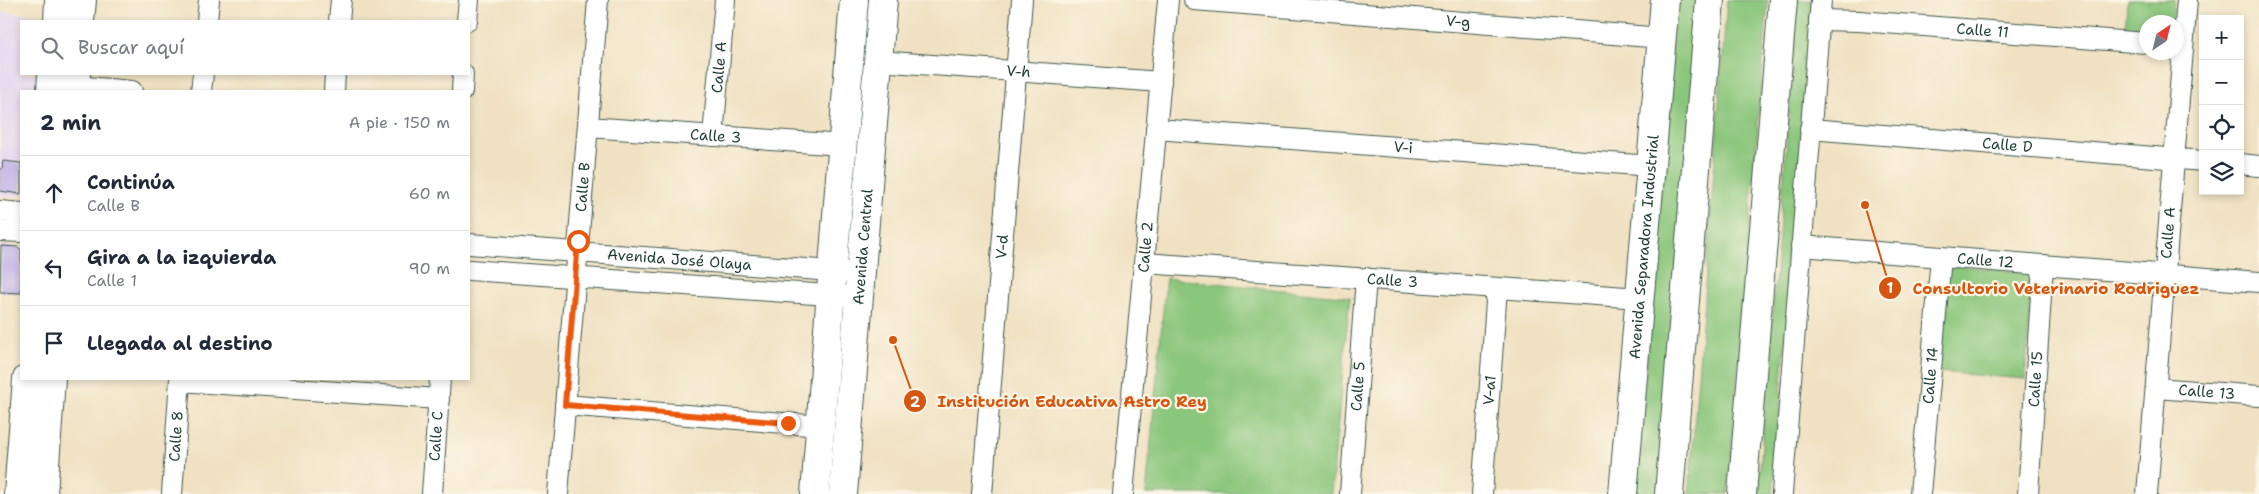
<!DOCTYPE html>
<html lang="es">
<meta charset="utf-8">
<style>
body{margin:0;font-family:"Shantell Sans",sans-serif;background:#f2f2f3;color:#1f2937}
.controls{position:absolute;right:15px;top:15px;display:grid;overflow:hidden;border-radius:0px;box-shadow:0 2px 8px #0003}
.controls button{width:45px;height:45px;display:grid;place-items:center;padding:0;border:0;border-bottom:1px solid #e0e1e3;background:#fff;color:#1f2937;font:25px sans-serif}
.compass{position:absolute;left:2139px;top:15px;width:45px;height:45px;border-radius:50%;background:#fff;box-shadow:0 2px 8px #0003;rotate:35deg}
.stop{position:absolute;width:15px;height:15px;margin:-11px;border:4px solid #ea580c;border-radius:50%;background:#fff}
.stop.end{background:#ea580c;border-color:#fff;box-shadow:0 1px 5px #0008}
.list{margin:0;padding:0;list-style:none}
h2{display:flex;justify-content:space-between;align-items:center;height:65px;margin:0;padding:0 20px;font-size:21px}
h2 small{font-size:16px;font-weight:400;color:#747a83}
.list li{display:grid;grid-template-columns:32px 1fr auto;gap:15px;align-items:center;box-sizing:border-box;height:75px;padding:0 20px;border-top:1px solid #e0e1e3}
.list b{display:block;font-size:19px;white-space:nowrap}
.list p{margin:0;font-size:16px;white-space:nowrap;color:#747a83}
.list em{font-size:16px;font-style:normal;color:#747a83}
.icon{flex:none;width:28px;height:28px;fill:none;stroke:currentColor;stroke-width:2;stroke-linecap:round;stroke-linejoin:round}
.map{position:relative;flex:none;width:2259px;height:494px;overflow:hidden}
.search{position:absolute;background:#fff;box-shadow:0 2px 8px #0003;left:20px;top:20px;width:450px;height:55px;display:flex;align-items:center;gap:12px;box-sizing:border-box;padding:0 18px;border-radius:0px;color:#747a83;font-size:19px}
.panel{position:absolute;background:#fff;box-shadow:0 2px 8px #0003;left:20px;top:90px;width:450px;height:290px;border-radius:0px}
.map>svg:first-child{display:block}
.built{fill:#e3d3f2}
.green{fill:#8ac67b;stroke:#548258}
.building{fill:#b7a9e9}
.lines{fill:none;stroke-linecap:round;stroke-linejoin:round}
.street-casing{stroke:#3e5649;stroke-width:22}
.secondary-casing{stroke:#3e5649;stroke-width:30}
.street{stroke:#fff;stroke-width:20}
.secondary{stroke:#fff;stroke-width:28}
.route{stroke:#ea580c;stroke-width:6}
.labels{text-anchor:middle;stroke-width:4.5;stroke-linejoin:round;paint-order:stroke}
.street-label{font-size:15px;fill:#1f3d34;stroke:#fcf5e5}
.leader{fill:none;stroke:#d45610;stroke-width:2}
.callout-dot{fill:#d45610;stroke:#fcf5e5;stroke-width:2}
.mark-label{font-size:15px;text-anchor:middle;font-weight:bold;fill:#fff}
.callout-label{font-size:16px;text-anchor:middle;font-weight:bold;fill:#d45610;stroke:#fcf5e5;stroke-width:4.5;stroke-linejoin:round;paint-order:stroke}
</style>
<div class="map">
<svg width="2259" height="494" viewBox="0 0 2259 494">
<rect width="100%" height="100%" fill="#fcf5e5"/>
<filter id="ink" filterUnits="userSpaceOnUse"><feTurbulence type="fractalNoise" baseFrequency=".02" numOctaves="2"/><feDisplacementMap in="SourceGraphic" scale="10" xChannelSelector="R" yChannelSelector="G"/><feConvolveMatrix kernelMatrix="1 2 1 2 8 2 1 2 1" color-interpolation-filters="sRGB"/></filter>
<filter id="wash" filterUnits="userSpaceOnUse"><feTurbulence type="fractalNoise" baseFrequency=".0096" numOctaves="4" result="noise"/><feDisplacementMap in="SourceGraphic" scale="20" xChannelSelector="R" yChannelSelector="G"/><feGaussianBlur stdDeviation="1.12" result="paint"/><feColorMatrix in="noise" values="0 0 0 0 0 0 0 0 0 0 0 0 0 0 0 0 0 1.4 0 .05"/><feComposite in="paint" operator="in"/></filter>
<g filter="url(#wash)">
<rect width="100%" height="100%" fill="#f0e1c2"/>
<polygon class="built" points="0,12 46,16 46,21 21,21 21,74 41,74 40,91 21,91 21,192 15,197 0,196"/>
<g class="green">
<polygon points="1676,0 1702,0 1663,494 1636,494"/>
<polygon points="1727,0 1768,0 1728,494 1689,494"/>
<polygon points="1798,0 1813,0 1773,494 1758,494"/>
<polygon points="2127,0 2174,0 2172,22 2146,22 2146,40 2125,38"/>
<polygon points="1946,265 2033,273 2025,379 1938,372"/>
<polygon points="1166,278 1350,297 1331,494 1146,494"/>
</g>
<g id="blocks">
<g class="building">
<polygon points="3,161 21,163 21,194 0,191 0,169 2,169"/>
<polygon points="1,246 18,247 21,250 21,293 0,292"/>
</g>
</g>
</g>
<g filter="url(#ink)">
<use href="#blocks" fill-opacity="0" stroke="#3e5649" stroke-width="1"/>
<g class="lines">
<g class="street-casing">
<g id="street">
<path id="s1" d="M1194 0 1662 38"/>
<path id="s2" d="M1819 20 1859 21 2146 43"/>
<polyline points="207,21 209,0"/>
<polyline points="339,21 341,0"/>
<polyline points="467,21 469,0"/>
<path id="s3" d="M878 61 1161 82"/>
<polyline points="75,86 132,91"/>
<polyline points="201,91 203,74"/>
<polyline points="334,91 335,74"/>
<polyline points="462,91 463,74"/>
<path id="s4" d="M588 127 843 145"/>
<path id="s5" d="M1156 129 1651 166"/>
<path id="s6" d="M1810 129 2203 161"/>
<path id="s7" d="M713 136 725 0"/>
<polyline points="2240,164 2259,166"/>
<polyline points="0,211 21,213"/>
<polyline points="0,231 21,232"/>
<path id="s8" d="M469 244 846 272"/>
<path id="s9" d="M1801 246 2259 282"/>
<path id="s10" d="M1144 263 1640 298"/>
<polyline points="469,270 843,296"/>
<polyline points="180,381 439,399"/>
<path id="s11" d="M2156 388 2259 396"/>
<polyline points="565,405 821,426"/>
<path id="s12" d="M172 494 180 379"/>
<path id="s13" d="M432 494 440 379"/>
<path id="s14" d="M558 494 598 0"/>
<path id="s15" d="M982 494 1022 0"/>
<path id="s16" d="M1123 494 1168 0"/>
<path id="s17" d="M1350 494 1366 278"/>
<path id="s18" d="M1482 494 1497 288"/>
<polyline points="1782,494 1821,0"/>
<path id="s19" d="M1920 494 1941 257"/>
<path id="s20" d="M2028 494 2043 265"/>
<path id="s21" d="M2147 494 2187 0"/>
</g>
</g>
<g class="secondary-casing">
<g id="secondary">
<polyline points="58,21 59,0"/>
<polyline points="80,21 82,0"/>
<polyline points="51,91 52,74"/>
<polyline points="75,91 76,74"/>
<polyline points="18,494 27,379"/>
<polyline points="43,494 51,379"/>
<polyline points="815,494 854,0"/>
<path id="s22" d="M843 494 883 0"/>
<path id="s23" d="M1623 494 1665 0"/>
<polyline points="1669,494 1710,0"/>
<polyline points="1742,494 1783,0"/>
</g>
</g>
<use href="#street" class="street"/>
<use href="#secondary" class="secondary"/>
</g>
</g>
<g class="lines" filter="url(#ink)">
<polyline class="route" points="578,241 565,405 788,423"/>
</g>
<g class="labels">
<g class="street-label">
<text dy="5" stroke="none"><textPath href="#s1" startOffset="265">V-g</textPath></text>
<text dy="5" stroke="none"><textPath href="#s2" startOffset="164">Calle 11</textPath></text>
<text dy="5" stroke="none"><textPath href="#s7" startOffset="69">Calle A</textPath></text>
<text dy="5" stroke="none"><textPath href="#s3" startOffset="141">V-h</textPath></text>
<text dy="5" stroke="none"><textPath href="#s4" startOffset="128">Calle 3</textPath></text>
<text dy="5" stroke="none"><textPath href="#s6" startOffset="198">Calle D</textPath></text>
<text dy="5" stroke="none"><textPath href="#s5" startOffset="248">V-i</textPath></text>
<text dy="5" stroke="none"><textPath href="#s14" startOffset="308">Calle B</textPath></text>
<text dy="5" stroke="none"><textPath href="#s21" startOffset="262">Calle A</textPath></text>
<text dy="5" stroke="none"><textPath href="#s22" startOffset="248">Avenida Central</textPath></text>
<text dy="5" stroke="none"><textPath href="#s15" startOffset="248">V-d</textPath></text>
<text dy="5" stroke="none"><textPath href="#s16" startOffset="248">Calle 2</textPath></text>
<text dy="5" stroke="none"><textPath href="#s23" startOffset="248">Avenida Separadora Industrial</textPath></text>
<text dy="5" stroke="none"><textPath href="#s8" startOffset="211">Avenida José Olaya</textPath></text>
<text dy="5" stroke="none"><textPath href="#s9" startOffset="185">Calle 12</textPath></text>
<text dy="5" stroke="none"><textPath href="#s10" startOffset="249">Calle 3</textPath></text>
<text dy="5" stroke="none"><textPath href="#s19" startOffset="119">Calle 14</textPath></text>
<text dy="5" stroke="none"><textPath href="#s20" startOffset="115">Calle 15</textPath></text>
<text dy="5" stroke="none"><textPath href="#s17" startOffset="108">Calle 5</textPath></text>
<text dy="5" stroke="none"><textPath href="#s18" startOffset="104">V-a1</textPath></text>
<text dy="5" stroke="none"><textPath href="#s11" startOffset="51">Calle 13</textPath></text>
<text dy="5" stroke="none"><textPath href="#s12" startOffset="58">Calle 8</textPath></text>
<text dy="5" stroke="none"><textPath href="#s13" startOffset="58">Calle C</textPath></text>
</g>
</g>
<path class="leader" d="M1865 205L1890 288M893 340L915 401"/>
<g class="callout-dot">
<circle cx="1865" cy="205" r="5"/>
<circle cx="893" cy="340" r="5"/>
<circle cx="1890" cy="288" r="12"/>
<circle cx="915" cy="401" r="12"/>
</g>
<g class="mark-label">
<text x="1890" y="293">1</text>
<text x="915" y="407">2</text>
</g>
<g class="callout-label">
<text x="2056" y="294">Consultorio Veterinario Rodriguez</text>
<text x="1072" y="407">Institución Educativa Astro Rey</text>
</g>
</svg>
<div class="controls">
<button>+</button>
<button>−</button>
<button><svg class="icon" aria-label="locate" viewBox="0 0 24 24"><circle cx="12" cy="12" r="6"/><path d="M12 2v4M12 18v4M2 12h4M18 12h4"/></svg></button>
<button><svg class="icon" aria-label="layers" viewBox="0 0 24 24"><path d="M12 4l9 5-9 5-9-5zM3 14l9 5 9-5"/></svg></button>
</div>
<svg class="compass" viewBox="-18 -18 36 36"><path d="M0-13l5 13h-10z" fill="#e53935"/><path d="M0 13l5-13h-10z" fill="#747a83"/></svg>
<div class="stop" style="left:578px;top:241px"></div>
<div class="stop end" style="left:788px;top:423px"></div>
<div class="search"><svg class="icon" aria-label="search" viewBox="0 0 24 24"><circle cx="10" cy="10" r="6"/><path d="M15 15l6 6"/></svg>Buscar aquí</div>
<section class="panel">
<h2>2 min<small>A pie · 150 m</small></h2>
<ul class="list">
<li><svg class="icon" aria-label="ahead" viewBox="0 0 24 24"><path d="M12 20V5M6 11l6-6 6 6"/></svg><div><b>Continúa</b><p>Calle B</p></div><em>60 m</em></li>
<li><svg class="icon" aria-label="left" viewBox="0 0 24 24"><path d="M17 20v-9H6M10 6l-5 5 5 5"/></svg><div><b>Gira a la izquierda</b><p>Calle 1</p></div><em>90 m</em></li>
<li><svg class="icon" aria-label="arrive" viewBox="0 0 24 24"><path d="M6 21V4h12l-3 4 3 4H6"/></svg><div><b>Llegada al destino</b></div></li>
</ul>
</section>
</div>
